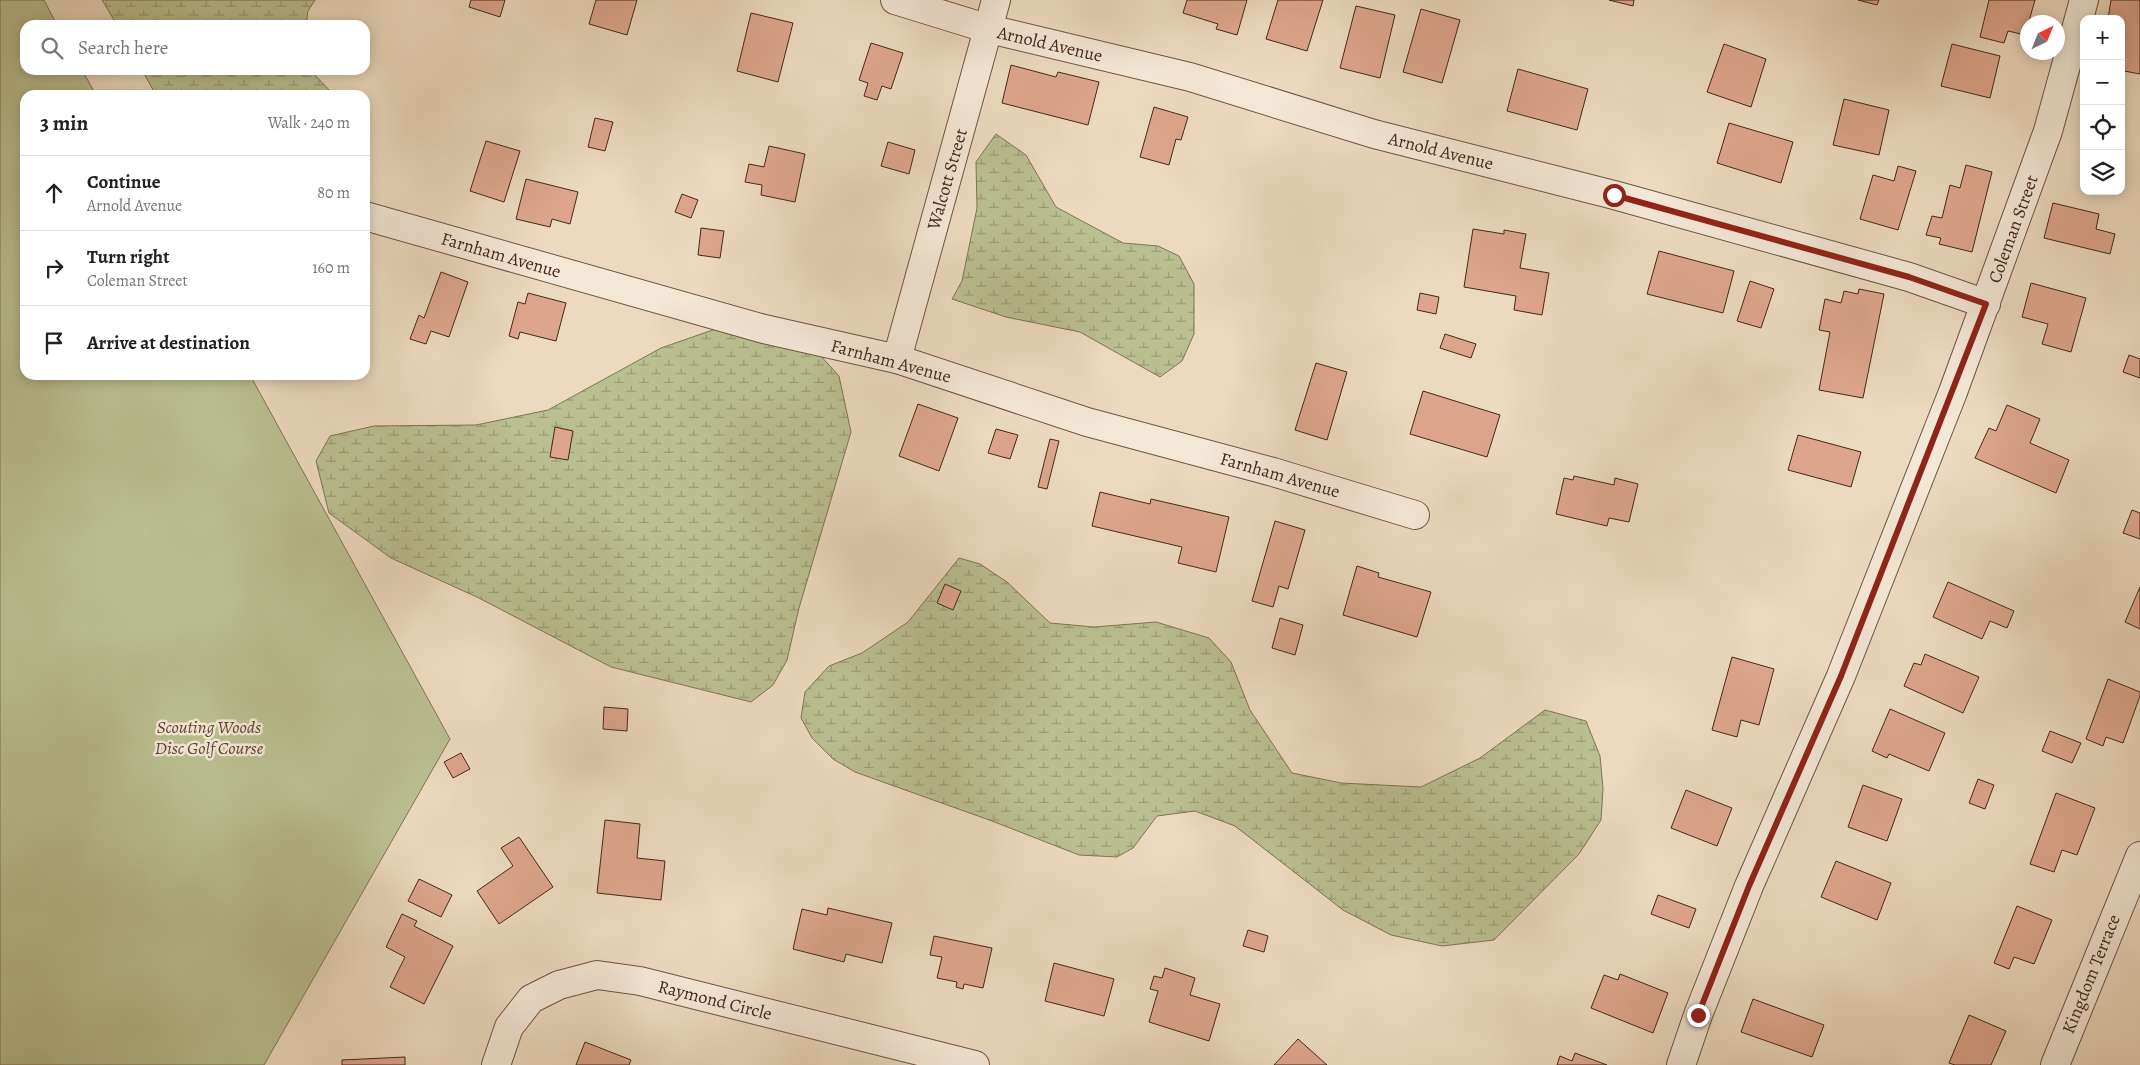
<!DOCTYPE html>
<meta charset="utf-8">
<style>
body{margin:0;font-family:Alegreya,serif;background:#f6f6f6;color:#202124}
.controls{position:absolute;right:15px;top:15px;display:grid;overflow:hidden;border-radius:10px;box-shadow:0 2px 12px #0003}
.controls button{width:45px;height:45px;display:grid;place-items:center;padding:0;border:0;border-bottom:1px solid #e0e0e0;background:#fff;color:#202124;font:25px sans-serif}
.compass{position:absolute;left:2020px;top:15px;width:45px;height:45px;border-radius:50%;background:#fff;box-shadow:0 2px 12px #0003;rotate:43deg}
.stop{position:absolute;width:15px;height:15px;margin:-11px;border:4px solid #8f2418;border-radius:50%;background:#fff}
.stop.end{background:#8f2418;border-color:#fff;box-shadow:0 1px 5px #0008}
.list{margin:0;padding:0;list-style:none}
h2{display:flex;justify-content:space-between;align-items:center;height:65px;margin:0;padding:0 20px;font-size:21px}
h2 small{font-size:16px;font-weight:400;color:#757577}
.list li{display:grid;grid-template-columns:32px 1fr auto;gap:15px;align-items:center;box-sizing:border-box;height:75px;padding:0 20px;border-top:1px solid #e0e0e0}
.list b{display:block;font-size:19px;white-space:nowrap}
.list p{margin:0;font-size:16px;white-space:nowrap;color:#757577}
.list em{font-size:16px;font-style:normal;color:#757577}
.icon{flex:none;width:28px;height:28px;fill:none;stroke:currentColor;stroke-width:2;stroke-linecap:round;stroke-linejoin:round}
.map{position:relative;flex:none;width:2140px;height:1065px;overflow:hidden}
.search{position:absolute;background:#fff;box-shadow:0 2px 12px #0003;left:20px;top:20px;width:350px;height:55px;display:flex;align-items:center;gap:12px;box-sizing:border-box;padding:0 18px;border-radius:15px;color:#757577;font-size:19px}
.panel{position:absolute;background:#fff;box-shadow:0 2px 12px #0003;left:20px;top:90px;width:350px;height:290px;border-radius:15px}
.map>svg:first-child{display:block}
.green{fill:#babf90;stroke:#7f7454}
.wetland{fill:url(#wetland-marsh);stroke:#7f7454}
.building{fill:#dda68c;stroke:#442819}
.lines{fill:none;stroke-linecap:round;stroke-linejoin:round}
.minor-casing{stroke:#6e5442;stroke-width:30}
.minor{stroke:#f3e7d5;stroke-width:28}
.route{stroke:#8f2418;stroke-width:6}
.labels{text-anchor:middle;stroke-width:5;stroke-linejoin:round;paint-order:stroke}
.street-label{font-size:18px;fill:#442819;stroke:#f3e7d5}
.park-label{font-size:18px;font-style:italic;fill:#5c4631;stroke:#f3e7d5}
</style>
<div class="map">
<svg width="2140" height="1065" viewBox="0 0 2140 1065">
<defs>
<pattern id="wetland-marsh" width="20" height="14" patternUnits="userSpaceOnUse" patternTransform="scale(1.25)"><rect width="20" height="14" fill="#babf90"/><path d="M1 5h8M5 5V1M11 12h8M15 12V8" fill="none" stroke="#999b75"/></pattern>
</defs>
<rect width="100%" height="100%" fill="#ecdabe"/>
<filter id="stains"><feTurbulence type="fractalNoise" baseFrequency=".004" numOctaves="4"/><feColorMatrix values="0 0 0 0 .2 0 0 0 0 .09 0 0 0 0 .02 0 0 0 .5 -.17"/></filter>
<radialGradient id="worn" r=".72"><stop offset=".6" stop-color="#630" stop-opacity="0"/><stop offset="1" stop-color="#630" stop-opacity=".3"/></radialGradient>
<polygon class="green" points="0,0 44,0 57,25 25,25 25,70 82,70 96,95 25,95 25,375 250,375 450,739 264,1065 0,1065"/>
<g class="wetland">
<polygon points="102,0 315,0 308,11 306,25 117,25"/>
<polygon points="142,70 310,70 334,95 156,95"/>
<polygon points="996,134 1026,155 1056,207 1123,243 1158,246 1179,256 1194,284 1194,334 1182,361 1160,377 1080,332 1006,317 952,299 962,281 977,208 976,162"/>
<polygon points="727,325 800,333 839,376 851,432 799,608 787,660 773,685 751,702 611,667 479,598 391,558 329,513 316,461 330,436 374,426 476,425 548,410 661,348"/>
<polygon points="959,558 980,564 1007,582 1050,623 1094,627 1156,622 1209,638 1231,662 1250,710 1292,773 1341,783 1421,787 1480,758 1545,710 1586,721 1600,756 1603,789 1601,820 1579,854 1494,940 1442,946 1391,935 1343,910 1235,826 1195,811 1157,816 1133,848 1117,857 1079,855 992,821 855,772 833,759 812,738 801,718 805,692 829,666 862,653 908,622"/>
</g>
<g class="building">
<polygon points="471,0 505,0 500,17 469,7"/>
<polygon points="596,0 637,0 627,35 589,24"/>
<polygon points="1187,0 1247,0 1237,35 1216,29 1218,24 1183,13"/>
<polygon points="1278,0 1323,0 1307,51 1266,39"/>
<polygon points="1609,0 1634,0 1633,6"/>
<polygon points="1858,0 1879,0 1877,5"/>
<polygon points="1989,0 2035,0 2025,35 2008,31 2004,43 1980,37"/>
<polygon points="2111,0 2140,0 2140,74 2124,71 2121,77 2121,19 2108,19"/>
<polygon points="1356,6 1395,15 1380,78 1340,68"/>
<polygon points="1421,9 1460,20 1442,83 1403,72"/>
<polygon points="751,13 793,23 778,82 737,71"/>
<polygon points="871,43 903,53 891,89 882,86 877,100 864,96 868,83 859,80"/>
<polygon points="1724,44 1766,59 1751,107 1707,92"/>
<polygon points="1952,44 2000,56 1990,98 1941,86"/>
<polygon points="1011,65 1056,77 1058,72 1099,82 1088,125 1002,103"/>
<polygon points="1518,69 1588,89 1577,130 1507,111"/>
<polygon points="1844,99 1889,110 1879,155 1833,145"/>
<polygon points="1154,107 1188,117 1181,140 1176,139 1169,165 1140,157"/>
<polygon points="595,118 613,122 605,151 588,147"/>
<polygon points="1729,123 1793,142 1781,183 1717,163"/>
<polygon points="486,141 520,151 504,202 470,191"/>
<polygon points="888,142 915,150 909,174 881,166"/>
<polygon points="769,146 805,154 795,202 761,195 762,185 745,182 749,164 764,167"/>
<polygon points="1966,165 1992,172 1972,252 1939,244 1941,238 1926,235 1932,216 1942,218 1950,185 1960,188"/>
<polygon points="1898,166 1916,171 1898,230 1860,219 1873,175 1894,181"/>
<polygon points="526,179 578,192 570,224 552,219 550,227 516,219"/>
<polygon points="682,194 698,200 691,218 675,212"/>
<polygon points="2053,203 2099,214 2096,229 2115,234 2110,254 2044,238"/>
<polygon points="701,228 724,231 720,258 698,255"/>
<polygon points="1473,229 1504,234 1504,230 1526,234 1520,268 1549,273 1542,315 1514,310 1516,296 1464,287"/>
<polygon points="1659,251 1734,271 1723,313 1647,294"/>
<polygon points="441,272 468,282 449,337 431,331 426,344 410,339 419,315 424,318"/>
<polygon points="1750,281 1774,289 1761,328 1737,321"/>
<polygon points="2031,283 2086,298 2071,352 2042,344 2048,324 2022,317"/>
<polygon points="1859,289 1884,294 1863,398 1819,390 1830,332 1819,330 1825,299 1841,303 1844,291 1858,294"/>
<polygon points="528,293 566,303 556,341 520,332 518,339 509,336 518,302 525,304"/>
<polygon points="1420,293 1439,297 1436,314 1417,310"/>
<polygon points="1445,334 1476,344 1471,358 1440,348"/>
<polygon points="2129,355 2140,359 2140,378 2123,372"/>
<polygon points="1316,363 1347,372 1327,440 1295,430"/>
<polygon points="1423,391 1500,415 1487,457 1410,434"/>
<polygon points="918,404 958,418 939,471 899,456"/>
<polygon points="2007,405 2040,419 2030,443 2069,460 2056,493 1975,458 1989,428 1996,431"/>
<polygon points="555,427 573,431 568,460 550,457"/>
<polygon points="996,429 1018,435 1010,459 988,453"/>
<polygon points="1798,435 1861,452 1851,487 1788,470"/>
<polygon points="1050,439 1059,441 1047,489 1038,487"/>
<polygon points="1574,476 1614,485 1615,478 1638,484 1629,522 1609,518 1607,526 1556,514 1564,478 1573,480"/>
<polygon points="1100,492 1150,504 1151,499 1229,517 1216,572 1178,563 1182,547 1092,526"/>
<polygon points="2132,510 2140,513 2140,539 2123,533"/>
<polygon points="1275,521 1305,530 1288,589 1279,586 1273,607 1252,601"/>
<polygon points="1357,566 1379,573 1378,577 1431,592 1417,637 1343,615"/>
<polygon points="1948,582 2014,611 2007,628 1990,621 1982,639 1933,617"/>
<polygon points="945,584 961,591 953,610 937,603"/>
<polygon points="2140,587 2140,629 2125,622"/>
<polygon points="1280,618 1303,625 1295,655 1272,648"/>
<polygon points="1925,654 1979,677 1963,713 1904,686 1914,663 1921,665"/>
<polygon points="1732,657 1774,669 1759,725 1741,720 1737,737 1712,730"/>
<polygon points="2108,679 2140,692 2140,696 2123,743 2106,737 2103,746 2086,739"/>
<polygon points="604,707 628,709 627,731 603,729"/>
<polygon points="1890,709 1945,733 1929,771 1889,754 1887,758 1872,751"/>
<polygon points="2050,731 2081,743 2072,763 2042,751"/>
<polygon points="461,753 470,769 453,778 444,762"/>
<polygon points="1978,779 1994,785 1985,809 1969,803"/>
<polygon points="1863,785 1902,799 1887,841 1848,827"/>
<polygon points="1686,790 1732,808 1717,846 1671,828"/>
<polygon points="2056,793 2095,808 2077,855 2062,850 2054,872 2030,864"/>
<polygon points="605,820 640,824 637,858 665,861 661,900 597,893"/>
<polygon points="519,837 553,887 499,924 477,891 513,866 501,848"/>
<polygon points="1836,861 1891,883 1877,920 1821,897"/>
<polygon points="419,879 452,895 441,917 408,901"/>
<polygon points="1658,895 1696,909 1689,928 1651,914"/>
<polygon points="2017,906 2052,920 2034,964 2014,957 2009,969 1994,963"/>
<polygon points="828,908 892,923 882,963 846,954 844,962 793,949 802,909 827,915"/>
<polygon points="402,914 417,921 414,926 453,946 424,1004 390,987 405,957 386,947"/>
<polygon points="1248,930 1268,936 1264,952 1243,946"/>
<polygon points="934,936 992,948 983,988 964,984 963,989 956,987 957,982 937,978 942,957 930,955"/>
<polygon points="1054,963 1114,979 1104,1016 1045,1001"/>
<polygon points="1165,968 1195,978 1190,995 1220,1004 1209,1041 1149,1022 1158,991 1150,989 1154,976 1162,978"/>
<polygon points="1620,974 1668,993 1653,1033 1591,1008 1604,975 1618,980"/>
<polygon points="1753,999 1824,1025 1812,1057 1741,1032"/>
<polygon points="1969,1015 2006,1031 1991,1065 1955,1065 1949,1063"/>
<polygon points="1298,1039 1327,1065 1274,1065"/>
<polygon points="585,1042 631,1060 629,1065 576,1065"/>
<polygon points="1575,1053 1607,1065 1557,1065 1560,1056 1572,1061"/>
<polygon points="405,1057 405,1065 342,1065 342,1060"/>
</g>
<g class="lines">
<g class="minor-casing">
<g id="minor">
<polyline points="895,0 989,29 1190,77 1374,134 1614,195 1909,277 1986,304"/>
<polyline points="365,216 764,329 897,359 1087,422 1273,472 1415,515"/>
<polyline points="897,359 996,0"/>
<polyline points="496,1065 509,1027 531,999 559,985 597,975 640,981 975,1065"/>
<polyline points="1681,1065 1698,1015 1749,886 1841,676 1953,392 2048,131 2084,0"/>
<polyline points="2055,1065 2140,856"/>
</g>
</g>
<use href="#minor" class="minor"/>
</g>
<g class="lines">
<polyline class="route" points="1614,195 1909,277 1986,304 1841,676 1749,886 1698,1015"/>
</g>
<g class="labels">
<g class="street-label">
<text transform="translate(1050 44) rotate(13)" y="6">Arnold Avenue</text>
<text transform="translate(1441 151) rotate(14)" y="6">Arnold Avenue</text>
<text transform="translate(947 179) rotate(-74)" y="6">Walcott Street</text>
<text transform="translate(2013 229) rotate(-70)" y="6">Coleman Street</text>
<text transform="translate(501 255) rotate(16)" y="6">Farnham Avenue</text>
<text transform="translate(891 361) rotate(15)" y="6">Farnham Avenue</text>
<text transform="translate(1280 475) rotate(16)" y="6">Farnham Avenue</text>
<text transform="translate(2091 974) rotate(-68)" y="6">Kingdom Terrace</text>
<text transform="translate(715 1000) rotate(14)" y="6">Raymond Circle</text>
</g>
<g class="park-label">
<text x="209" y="733">Scouting Woods<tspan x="209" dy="21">Disc Golf Course</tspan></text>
</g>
</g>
<rect width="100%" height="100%" filter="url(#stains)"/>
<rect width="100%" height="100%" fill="url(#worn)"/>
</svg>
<div class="controls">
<button>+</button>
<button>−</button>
<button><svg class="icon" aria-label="locate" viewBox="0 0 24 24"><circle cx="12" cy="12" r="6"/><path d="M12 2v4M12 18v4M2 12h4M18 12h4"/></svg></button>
<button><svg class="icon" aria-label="layers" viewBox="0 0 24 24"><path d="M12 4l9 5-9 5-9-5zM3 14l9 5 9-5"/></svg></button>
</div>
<svg class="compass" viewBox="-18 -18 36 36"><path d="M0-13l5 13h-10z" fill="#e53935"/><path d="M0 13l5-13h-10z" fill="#757577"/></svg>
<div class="stop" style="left:1614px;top:195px"></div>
<div class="stop end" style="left:1698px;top:1015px"></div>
<div class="search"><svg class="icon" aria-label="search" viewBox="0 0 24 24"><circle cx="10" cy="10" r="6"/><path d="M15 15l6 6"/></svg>Search here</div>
<section class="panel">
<h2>3 min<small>Walk · 240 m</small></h2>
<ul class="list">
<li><svg class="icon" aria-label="ahead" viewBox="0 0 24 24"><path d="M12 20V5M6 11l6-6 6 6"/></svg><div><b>Continue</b><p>Arnold Avenue</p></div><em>80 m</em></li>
<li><svg class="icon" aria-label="right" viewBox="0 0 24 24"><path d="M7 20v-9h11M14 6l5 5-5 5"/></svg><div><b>Turn right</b><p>Coleman Street</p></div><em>160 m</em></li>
<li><svg class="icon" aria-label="arrive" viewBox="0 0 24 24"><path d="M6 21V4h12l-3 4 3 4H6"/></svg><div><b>Arrive at destination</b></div></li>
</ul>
</section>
</div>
